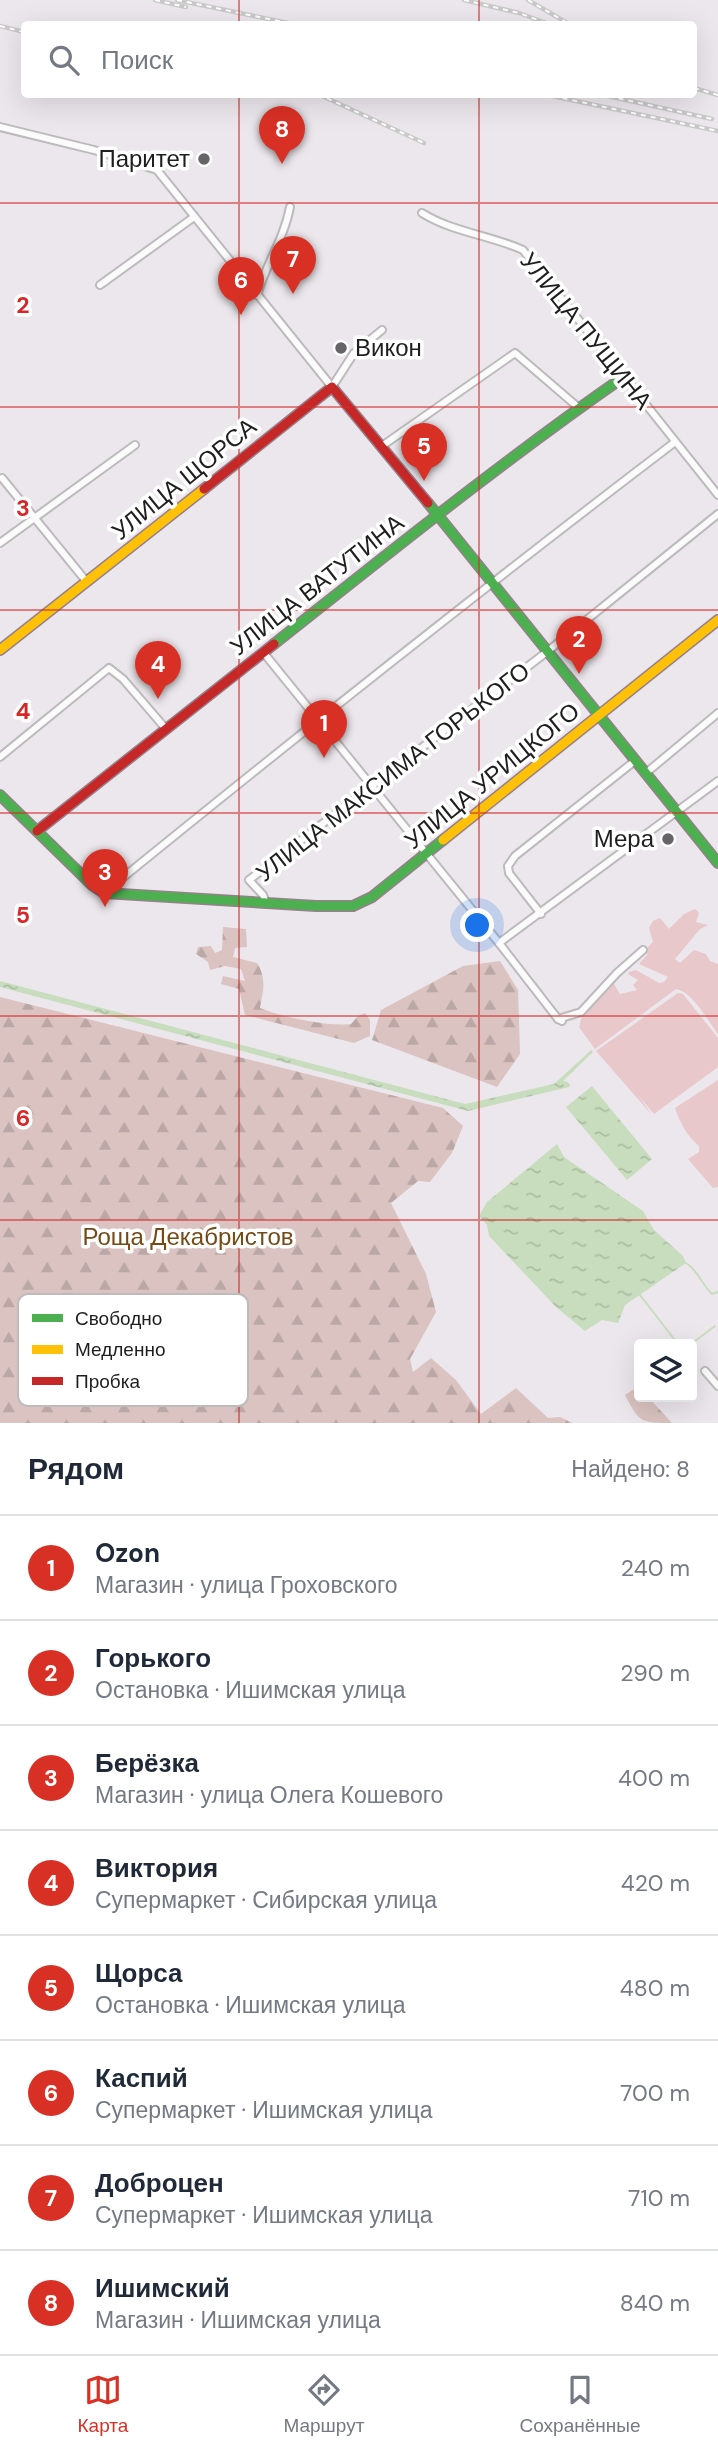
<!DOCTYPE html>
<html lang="ru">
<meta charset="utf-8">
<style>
body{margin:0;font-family:"DM Sans",sans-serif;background:#f2f2f3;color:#1f2937}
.controls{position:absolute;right:21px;bottom:21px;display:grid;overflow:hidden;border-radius:7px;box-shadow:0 7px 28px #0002}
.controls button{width:63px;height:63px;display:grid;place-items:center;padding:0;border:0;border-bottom:2px solid #e0e1e3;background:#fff;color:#1f2937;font:35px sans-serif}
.you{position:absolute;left:478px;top:926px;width:24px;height:24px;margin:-18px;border:5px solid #fff;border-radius:50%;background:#1a73e8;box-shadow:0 0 0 10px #1a73e833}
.badge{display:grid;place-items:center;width:46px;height:46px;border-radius:50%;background:#d93025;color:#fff;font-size:23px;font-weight:700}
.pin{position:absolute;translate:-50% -58px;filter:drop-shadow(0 2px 4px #0008)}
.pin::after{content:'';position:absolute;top:37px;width:24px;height:21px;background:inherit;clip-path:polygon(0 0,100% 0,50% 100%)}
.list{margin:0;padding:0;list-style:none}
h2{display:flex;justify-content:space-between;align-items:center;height:91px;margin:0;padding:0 28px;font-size:30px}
h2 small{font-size:23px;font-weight:400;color:#747a83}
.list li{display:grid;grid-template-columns:46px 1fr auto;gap:21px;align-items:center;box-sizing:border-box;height:105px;padding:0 28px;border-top:2px solid #e0e1e3}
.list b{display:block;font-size:26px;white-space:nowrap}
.list p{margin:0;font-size:23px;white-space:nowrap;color:#747a83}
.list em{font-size:23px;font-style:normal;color:#747a83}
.icon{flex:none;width:38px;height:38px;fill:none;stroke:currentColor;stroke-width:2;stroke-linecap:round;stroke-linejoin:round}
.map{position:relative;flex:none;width:718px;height:1423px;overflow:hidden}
.search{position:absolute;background:#fff;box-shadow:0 7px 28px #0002;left:21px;right:21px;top:21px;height:77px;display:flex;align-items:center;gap:18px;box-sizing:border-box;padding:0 24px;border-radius:7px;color:#747a83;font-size:26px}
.sheet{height:931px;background:#fff}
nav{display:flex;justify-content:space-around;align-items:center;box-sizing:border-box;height:98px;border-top:2px solid #e0e1e3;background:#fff;font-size:19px;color:#747a83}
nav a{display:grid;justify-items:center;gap:4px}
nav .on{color:#d93025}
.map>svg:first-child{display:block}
.grass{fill:#e8c8cb}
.forest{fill:url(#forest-firs)}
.water{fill:url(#water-ripples)}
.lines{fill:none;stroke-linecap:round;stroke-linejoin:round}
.stream{stroke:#c7ddbd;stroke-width:2}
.street-casing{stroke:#bcbabc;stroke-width:10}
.fast-casing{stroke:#95808b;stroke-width:12}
.slow-casing{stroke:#95808b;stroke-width:12}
.jam-casing{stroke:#95808b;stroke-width:12}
.street{stroke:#fcfbfc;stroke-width:6}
.fast{stroke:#4caf50;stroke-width:9}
.slow{stroke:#ffc107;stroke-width:9}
.jam{stroke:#c62828;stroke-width:9}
.rail-casing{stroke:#cac9ca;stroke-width:4.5}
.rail{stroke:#fff;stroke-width:2;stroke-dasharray:5;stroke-linecap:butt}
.grid{fill:none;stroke:#d62828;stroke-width:2;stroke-opacity:0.55}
.poi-dot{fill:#666466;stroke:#fff;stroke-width:2.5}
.labels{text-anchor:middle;stroke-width:7;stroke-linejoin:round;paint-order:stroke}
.poi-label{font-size:24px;fill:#1e1e1e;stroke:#fff;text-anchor:end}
.street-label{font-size:24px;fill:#1e1e1e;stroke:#fff}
.park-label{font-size:24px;fill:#754a14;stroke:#fff}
.key{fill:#fff;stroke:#bcbcbc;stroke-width:2}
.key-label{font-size:19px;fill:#1e1e1e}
.grid-label{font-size:23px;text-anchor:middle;font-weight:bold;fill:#d62828;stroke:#fff;stroke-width:7;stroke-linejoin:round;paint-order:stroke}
</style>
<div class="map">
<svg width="718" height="1423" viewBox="0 0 718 1423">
<defs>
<pattern id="forest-firs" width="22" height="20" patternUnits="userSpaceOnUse" patternTransform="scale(1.75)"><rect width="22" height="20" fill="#dac3c1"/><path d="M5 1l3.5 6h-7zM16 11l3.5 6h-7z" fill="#bba7a5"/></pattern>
<pattern id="water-ripples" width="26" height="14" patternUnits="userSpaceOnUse" patternTransform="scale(1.75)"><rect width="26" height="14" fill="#c7ddbd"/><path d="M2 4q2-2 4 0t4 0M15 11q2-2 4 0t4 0" fill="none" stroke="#aabda2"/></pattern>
</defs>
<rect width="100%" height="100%" fill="#ece7ec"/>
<g class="grass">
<path d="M695 909 699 913 696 922 708 925 700 929 675 959 680 963 694 950 706 954 710 961 718 964V1034C708 1021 693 992 676 989L595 1049 579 1027 582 1016 609 984H614L620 994 637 990 633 985 638 980 628 974 629 972 636 970 659 983 664 982 668 977 639 964 647 955 648 947 653 942 649 928 653 921 660 918 669 929 684 914Z"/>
<polygon points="678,993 683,994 718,1038 718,1067 654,1114 638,1095 652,1115 596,1051"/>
<path d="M718 1080V1187L713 1188 688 1159 699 1152V1146C687 1136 680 1123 675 1108Z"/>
</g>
<g class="forest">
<path d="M223 927 246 929 247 947 235 948 233 957 257 963C267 979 263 991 260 1008 282 1017 328 1027 351 1024L358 1016 365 1013 370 1020V1036L354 1043 245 1015 239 989 221 984 223 976 245 981 241 969 225 966 210 970 208 962 196 954 198 947 211 946 215 953 222 950Z"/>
<polygon points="500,961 518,990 520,1054 497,1087 372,1040 381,1010 463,966"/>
<polygon points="0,997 443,1108 463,1126 452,1153 430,1182 418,1181 391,1203 426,1274 436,1312 410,1359 413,1372 431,1358 456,1380 481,1414 516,1388 548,1418 560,1417 573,1423 0,1423"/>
<path d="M634 1389H639V1397H648L672 1423C640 1423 639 1422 625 1395Z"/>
</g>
<g class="water">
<polygon points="0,981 465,1104 554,1084 589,1052 591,1050 593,1052 563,1081 568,1082 570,1085 569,1087 468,1111 0,987"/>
<polygon points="592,1086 652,1159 627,1180 566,1107"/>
<polygon points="557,1144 564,1157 643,1211 654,1230 683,1256 686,1263 625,1305 618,1323 602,1320 585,1331 556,1307 489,1236 487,1225 479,1216 487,1202"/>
</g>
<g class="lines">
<g class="stream">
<path d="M686 1263C698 1270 702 1285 712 1294L718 1292"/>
<polyline points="640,1295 678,1344"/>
<polyline points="691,1344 715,1326"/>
</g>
<g class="street-casing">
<g id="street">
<polyline points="0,127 94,150 157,170 332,387 354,353 382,330"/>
<path d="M422 213C452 232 490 235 523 250L718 495"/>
<polyline points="100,285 194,217"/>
<path d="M257 295C266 264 284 239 290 207"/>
<polyline points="382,446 515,353 579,408"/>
<polyline points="2,478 86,581"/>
<polyline points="0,543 135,445"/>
<polyline points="263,652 499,943 558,1019 562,1021"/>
<polyline points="0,757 109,668 123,679 166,729"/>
<polyline points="646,773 718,713"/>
<path d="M104 893C292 740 482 589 675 442"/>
<polyline points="266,903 263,895 249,880 548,651 718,514"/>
<polyline points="541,914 509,873 508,866 515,856 636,760"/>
<polyline points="499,943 718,781"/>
<polyline points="558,1019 581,1012 617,973 643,950"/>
<polyline points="705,1371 718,1386"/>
</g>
</g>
<g class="fast-casing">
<g id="fast">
<polyline points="428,503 718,863"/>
<path d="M274 644C389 553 504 460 625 376"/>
<polyline points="0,795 92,885 104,893 316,906 353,906 372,897 443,840"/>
</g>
</g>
<g class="slow-casing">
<g id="slow">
<polyline points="0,650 204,489"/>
<polyline points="443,840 718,620"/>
</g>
</g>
<g class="jam-casing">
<g id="jam">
<polyline points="204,489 332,387 428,503"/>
<polyline points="37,831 274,644"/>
</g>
</g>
<use href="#street" class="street"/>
<use href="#fast" class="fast"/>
<use href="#slow" class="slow"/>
<use href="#jam" class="jam"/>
<g class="rail-casing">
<g id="rail">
<polyline points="155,0 186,7"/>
<polyline points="177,0 293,24"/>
<polyline points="464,0 519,13 549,24"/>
<polyline points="528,0 569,24"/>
<polyline points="0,26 24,32"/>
<polyline points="694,88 718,95"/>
<polyline points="318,94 424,143"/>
<polyline points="543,94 718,131"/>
<polyline points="599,94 712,119"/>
</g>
</g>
<use href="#rail" class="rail"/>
</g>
<path class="grid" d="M239 0V24M479 0V24M239 94V1423M479 94V1423M0 203H718M0 407H718M0 610H718M0 813H718M0 1016H718M0 1220H718"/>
<g class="poi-dot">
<circle cx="204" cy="159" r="7"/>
<circle cx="341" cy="348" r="7"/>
<circle cx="668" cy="839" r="7"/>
</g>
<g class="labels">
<g class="poi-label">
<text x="190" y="167">Паритет</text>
<text x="355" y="356" text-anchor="start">Викон</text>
<text x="654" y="847">Мера</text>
</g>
<g class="street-label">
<text transform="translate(586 331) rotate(51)" y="8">УЛИЦА ПУЩИНА</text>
<text transform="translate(184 479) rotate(-39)" y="8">УЛИЦА ЩОРСА</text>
<text transform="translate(317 585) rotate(-38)" y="8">УЛИЦА ВАТУТИНА</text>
<text transform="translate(393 772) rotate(-38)" y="8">УЛИЦА МАКСИМА ГОРЬКОГО</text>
<text transform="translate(492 776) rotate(-39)" y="8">УЛИЦА УРИЦКОГО</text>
</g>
<g class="park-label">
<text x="188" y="1245">Роща Декабристов</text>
</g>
</g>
<rect x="18" y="1294" width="230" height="112" rx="10" class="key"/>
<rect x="32" y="1314" width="31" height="8" fill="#4caf50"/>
<rect x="32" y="1345" width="31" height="9" fill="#ffc107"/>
<rect x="32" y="1377" width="31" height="8" fill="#c62828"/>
<g class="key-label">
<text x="75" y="1325">Свободно</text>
<text x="75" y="1356">Медленно</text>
<text x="75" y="1388">Пробка</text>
</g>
<g class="grid-label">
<text x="23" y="313">2</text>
<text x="23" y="516">3</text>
<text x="23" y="719">4</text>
<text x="23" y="923">5</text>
<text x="23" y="1126">6</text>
</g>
</svg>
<div class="controls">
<button><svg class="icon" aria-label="layers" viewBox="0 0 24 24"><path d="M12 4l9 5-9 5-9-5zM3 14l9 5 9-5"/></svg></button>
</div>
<div class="you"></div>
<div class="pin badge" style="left:324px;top:758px">1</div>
<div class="pin badge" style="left:579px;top:674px">2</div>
<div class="pin badge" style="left:105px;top:907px">3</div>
<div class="pin badge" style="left:158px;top:699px">4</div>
<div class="pin badge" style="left:424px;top:481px">5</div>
<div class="pin badge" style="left:241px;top:315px">6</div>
<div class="pin badge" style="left:293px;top:294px">7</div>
<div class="pin badge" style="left:282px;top:164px">8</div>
<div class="search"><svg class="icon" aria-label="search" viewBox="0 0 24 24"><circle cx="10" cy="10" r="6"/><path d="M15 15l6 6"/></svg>Поиск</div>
</div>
<section class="sheet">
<h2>Рядом<small>Найдено: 8</small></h2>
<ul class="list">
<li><span class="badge">1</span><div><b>Ozon</b><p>Магазин · улица Гроховского</p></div><em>240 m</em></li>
<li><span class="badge">2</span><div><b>Горького</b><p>Остановка · Ишимская улица</p></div><em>290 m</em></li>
<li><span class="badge">3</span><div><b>Берёзка</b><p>Магазин · улица Олега Кошевого</p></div><em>400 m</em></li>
<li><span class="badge">4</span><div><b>Виктория</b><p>Супермаркет · Сибирская улица</p></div><em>420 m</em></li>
<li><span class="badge">5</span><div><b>Щорса</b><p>Остановка · Ишимская улица</p></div><em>480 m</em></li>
<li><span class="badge">6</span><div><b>Каспий</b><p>Супермаркет · Ишимская улица</p></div><em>700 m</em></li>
<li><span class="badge">7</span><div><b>Доброцен</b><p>Супермаркет · Ишимская улица</p></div><em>710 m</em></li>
<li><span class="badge">8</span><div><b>Ишимский</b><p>Магазин · Ишимская улица</p></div><em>840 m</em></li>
</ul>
</section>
<nav>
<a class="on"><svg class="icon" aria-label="map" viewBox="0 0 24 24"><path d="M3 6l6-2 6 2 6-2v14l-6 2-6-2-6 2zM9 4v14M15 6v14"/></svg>Карта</a>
<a><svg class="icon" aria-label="directions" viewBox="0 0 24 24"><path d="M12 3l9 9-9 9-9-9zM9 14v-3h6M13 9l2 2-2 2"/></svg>Маршрут</a>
<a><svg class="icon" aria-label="saved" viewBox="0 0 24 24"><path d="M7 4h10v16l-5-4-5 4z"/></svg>Сохранённые</a>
</nav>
